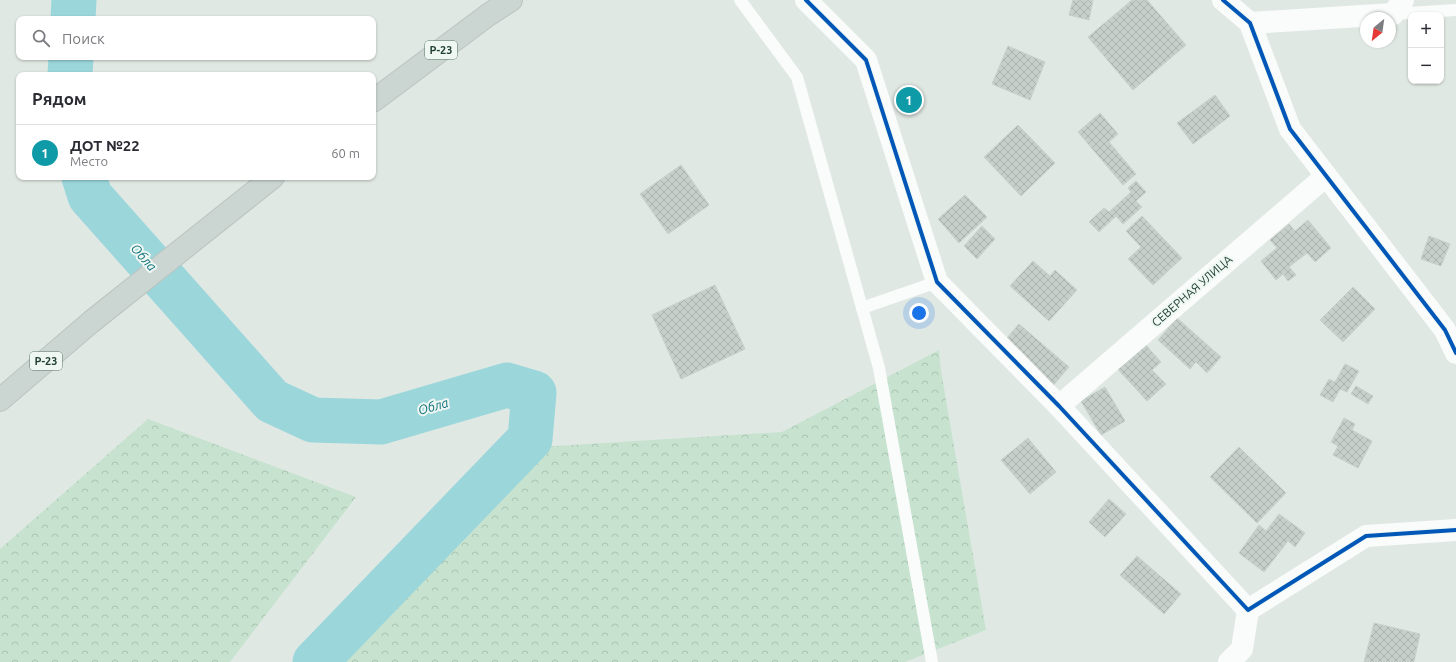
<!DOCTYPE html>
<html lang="ru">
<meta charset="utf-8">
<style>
body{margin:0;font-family:Ubuntu,sans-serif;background:#f7f7f7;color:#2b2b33}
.controls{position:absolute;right:12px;top:12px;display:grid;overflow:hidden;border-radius:8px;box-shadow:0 1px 3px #0004}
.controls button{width:36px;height:36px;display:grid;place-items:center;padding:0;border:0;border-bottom:1px solid #e1e1e2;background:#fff;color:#2b2b33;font:20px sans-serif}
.compass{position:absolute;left:1360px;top:12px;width:36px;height:36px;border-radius:50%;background:#fff;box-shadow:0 1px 3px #0004;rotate:209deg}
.you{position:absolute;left:919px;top:313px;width:14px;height:14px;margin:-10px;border:3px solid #fff;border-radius:50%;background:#1a73e8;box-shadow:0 0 0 6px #1a73e833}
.badge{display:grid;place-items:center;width:26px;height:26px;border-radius:50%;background:#617870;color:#fff;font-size:13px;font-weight:700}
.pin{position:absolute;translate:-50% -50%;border:2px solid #fff;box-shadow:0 1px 4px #0006}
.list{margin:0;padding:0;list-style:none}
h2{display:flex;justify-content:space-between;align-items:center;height:52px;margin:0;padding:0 16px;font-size:17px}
h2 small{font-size:13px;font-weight:400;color:#7c7c81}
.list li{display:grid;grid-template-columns:26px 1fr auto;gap:12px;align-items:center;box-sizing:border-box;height:56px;padding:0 16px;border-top:1px solid #e1e1e2}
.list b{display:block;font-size:15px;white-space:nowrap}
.list p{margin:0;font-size:13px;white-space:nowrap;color:#7c7c81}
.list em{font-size:13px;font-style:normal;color:#7c7c81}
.icon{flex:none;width:22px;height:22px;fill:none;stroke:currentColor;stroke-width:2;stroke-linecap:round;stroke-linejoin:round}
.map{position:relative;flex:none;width:1456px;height:662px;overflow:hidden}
.search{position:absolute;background:#fff;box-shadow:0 1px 3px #0004;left:16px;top:16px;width:360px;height:44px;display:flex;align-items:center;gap:10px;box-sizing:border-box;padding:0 14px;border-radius:8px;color:#7c7c81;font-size:15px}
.panel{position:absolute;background:#fff;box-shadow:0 1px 3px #0004;left:16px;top:72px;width:360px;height:108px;border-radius:8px}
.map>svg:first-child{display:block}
.forest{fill:url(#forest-crowns)}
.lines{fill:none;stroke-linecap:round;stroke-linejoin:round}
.river{stroke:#9bd6db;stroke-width:45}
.building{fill:url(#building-cross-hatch);stroke:#c9d1cd}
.primary-casing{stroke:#bac5c1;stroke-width:24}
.service{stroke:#fafcfb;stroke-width:12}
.minor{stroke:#fafcfb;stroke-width:22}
.primary{stroke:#cbd5d2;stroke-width:22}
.cycleway-casing{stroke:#eef7f2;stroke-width:6}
.cycleway{stroke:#0057b8;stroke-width:4}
.labels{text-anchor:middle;stroke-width:4;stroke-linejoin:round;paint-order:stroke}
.shield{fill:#eef7f2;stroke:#5c746c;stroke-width:1}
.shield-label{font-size:11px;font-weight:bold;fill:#1d3c32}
.street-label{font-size:12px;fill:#1d3c32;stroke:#eef7f2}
.water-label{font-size:13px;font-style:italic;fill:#11717e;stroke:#eef7f2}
</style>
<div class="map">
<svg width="1456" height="662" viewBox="0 0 1456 662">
<defs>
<pattern id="forest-crowns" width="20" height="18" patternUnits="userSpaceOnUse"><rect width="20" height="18" fill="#c7e3cf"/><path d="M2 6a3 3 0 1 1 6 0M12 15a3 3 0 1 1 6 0" fill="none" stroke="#aac4b2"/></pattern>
<pattern id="building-cross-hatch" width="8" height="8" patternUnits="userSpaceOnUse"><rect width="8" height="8" fill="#c7cfcb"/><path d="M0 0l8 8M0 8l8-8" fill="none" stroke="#aab3af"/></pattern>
</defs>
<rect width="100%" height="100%" fill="#e0e8e4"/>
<g class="forest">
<polygon points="939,350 941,371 986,630 905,662 331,662 539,447 782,432"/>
<polygon points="148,419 356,497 230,662 0,662 0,549"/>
</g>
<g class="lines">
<g class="river">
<polyline points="73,19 74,0"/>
<polyline points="70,75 71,57"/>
<polyline points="84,177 90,196 272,401 313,420 381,422 507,385 534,393 530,439 315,662"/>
</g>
</g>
<g class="building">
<polygon points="1073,0 1093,0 1089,20 1069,15"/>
<polygon points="1132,0 1147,0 1186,45 1133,90 1088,37"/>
<polygon points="1008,46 1045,62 1030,100 992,84"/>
<polygon points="1215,95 1230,116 1193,144 1177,123"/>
<polygon points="1100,113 1118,134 1109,142 1136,174 1123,185 1078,132"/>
<polygon points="1018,125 1055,163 1021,196 984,157"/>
<polygon points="681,165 709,205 668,234 640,194"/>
<polygon points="1136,181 1146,192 1136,201 1142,207 1123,224 1116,216 1099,232 1089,222 1104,208 1109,212 1131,192 1128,188"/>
<polygon points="965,195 987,217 959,243 938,219"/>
<polygon points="1142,216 1182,258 1153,285 1128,259 1141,247 1126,231"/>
<polygon points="1308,220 1331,248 1315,262 1307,253 1289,267 1296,275 1288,281 1283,274 1276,280 1261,261 1277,248 1270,240 1289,224 1295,231"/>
<polygon points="982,226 995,239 977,259 964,246"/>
<polygon points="1429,236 1450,244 1441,266 1421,259"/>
<polygon points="1033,261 1050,276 1055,270 1077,290 1049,321 1010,286"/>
<polygon points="715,285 745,349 681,379 652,315"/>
<polygon points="1353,287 1375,309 1343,342 1320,320"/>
<polygon points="1177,318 1221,357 1207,373 1196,362 1190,369 1158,340"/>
<polygon points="1019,324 1069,367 1051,388 1001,345"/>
<polygon points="1142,341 1161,362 1152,370 1166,384 1147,401 1115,366"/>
<polygon points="1345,364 1359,371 1347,392 1340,389 1333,402 1320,395 1329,379 1335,382"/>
<polygon points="1356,386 1373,396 1368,404 1351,394"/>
<polygon points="1105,387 1125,421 1101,435 1081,401"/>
<polygon points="1344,418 1355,424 1352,430 1372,441 1358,468 1333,455 1338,446 1331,442"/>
<polygon points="1028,438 1056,472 1030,494 1001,460"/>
<polygon points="1239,447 1286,493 1257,523 1210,477"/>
<polygon points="1109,499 1126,514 1105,537 1089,522"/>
<polygon points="1279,514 1305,533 1295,547 1288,541 1264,572 1239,553 1259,525 1266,531"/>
<polygon points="1137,556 1181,594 1164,614 1120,575"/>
<polygon points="1374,623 1420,634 1414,662 1364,662"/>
</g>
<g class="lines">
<g class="primary-casing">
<g id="primary">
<polyline points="373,101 488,15 511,0"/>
<polyline points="0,400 91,322 273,177"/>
</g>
</g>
<g class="service">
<polyline points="740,0 797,77 879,368 932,662"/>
<polyline points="1393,14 1456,10"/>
<polyline points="862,308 937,282"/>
</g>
<g class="minor">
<polyline points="806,0 866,60 937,282 1059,406 1248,610 1366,536 1456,530"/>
<polyline points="1223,0 1250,23 1290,129 1445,330 1456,353"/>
<polyline points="1250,23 1393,14 1403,0"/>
<polyline points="1059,406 1326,176"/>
<polyline points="1229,662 1242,649 1248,610"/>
</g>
<use href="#primary" class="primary"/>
<g class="cycleway-casing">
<g id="cycleway">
<polyline points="806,0 866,60 937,282 1059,406 1248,610 1366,536 1456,530"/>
<polyline points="1223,0 1250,23 1290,129 1445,330 1456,353"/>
</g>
</g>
<use href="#cycleway" class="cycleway"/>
</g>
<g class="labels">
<g class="shield">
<rect x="425" y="41" width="32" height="18" rx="3"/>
<rect x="30" y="352" width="32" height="18" rx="3"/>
</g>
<g class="shield-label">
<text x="441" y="54">Р-23</text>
<text x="46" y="365">Р-23</text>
</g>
<g class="street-label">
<text transform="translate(1192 291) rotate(-41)" y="4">СЕВЕРНАЯ УЛИЦА</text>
</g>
<g class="water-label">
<text transform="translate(144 257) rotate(48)" y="5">Обла</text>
<text transform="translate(433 406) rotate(-16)" y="5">Обла</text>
</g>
</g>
</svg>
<div class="controls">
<button>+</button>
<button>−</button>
</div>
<svg class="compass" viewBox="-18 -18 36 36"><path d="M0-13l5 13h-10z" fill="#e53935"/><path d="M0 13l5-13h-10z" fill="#7c7c81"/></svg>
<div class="you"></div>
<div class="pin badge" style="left:909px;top:100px;background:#0f9aa8">1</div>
<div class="search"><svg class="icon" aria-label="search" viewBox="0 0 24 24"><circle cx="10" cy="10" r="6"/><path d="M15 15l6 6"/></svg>Поиск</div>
<section class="panel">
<h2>Рядом<small></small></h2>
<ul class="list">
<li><span class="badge" style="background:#0f9aa8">1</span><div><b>ДОТ №22</b><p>Место</p></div><em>60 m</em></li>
</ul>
</section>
</div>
